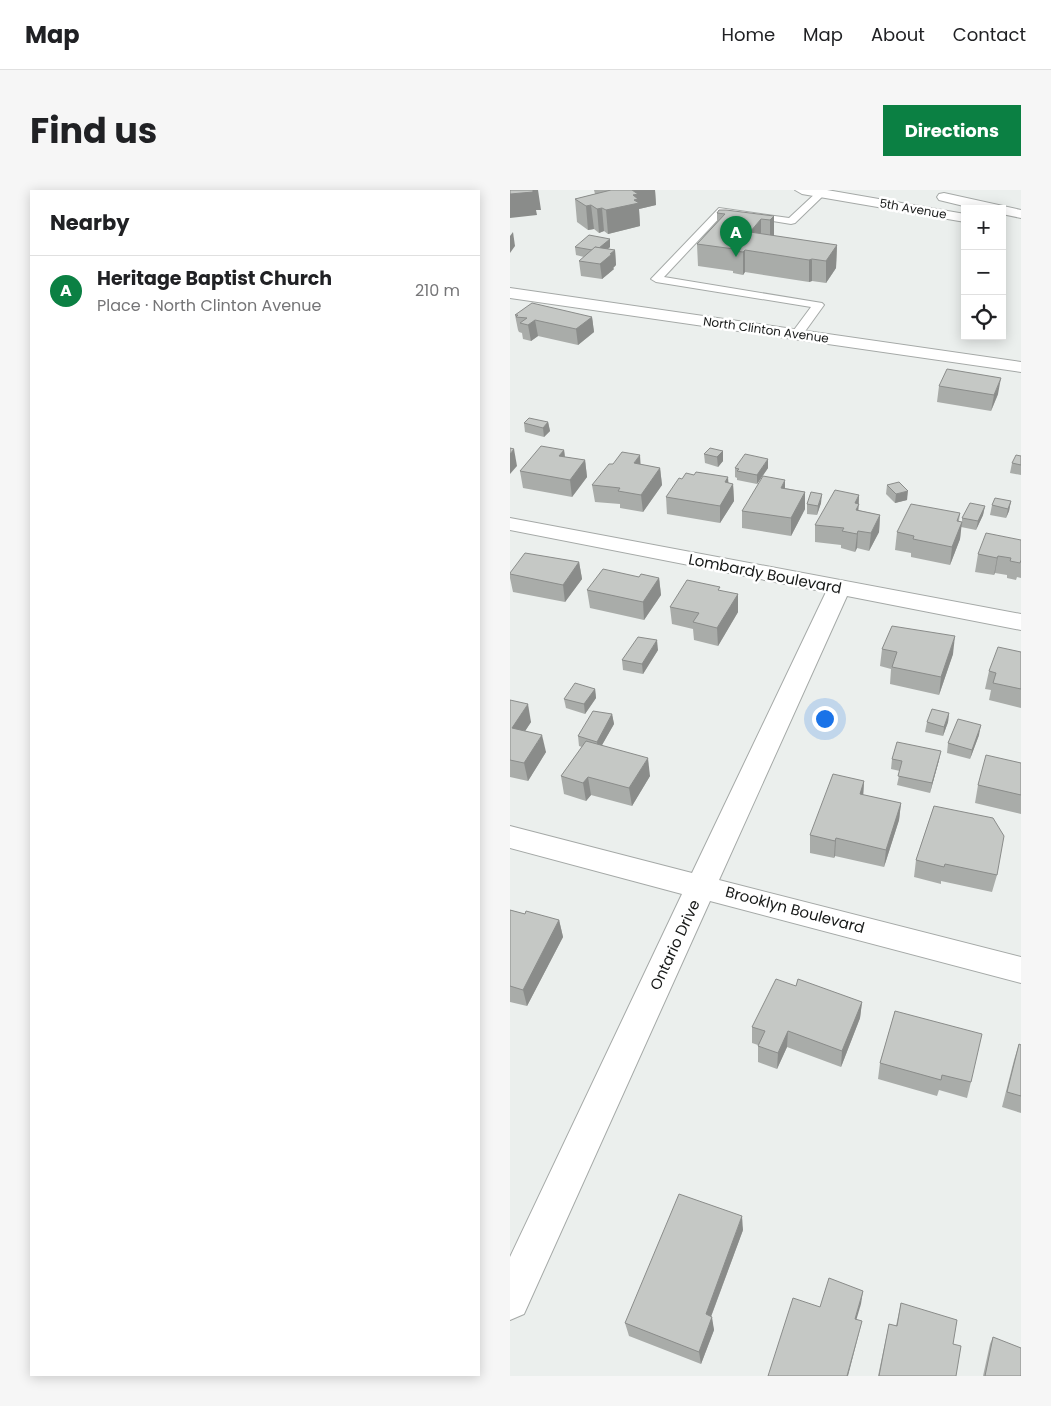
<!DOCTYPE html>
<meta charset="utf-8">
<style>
body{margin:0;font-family:Poppins,sans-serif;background:#f6f6f6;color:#202124}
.controls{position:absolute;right:15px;top:15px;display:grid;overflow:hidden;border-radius:0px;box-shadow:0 2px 12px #0003}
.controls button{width:45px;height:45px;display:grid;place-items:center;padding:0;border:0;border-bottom:1px solid #e0e0e0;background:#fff;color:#202124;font:25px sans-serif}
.you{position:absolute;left:314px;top:528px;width:18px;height:18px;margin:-12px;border:4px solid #fff;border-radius:50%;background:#1a73e8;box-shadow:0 0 0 8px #1a73e833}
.badge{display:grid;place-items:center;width:32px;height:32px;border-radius:50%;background:#0b8043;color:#fff;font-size:16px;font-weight:700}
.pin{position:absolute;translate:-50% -41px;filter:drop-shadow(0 1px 2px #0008)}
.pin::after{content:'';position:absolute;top:26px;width:18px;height:15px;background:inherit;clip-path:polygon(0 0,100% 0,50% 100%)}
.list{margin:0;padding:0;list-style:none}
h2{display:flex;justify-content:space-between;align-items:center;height:65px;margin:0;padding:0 20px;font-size:21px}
h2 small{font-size:16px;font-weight:400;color:#757577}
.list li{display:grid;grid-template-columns:32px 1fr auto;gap:15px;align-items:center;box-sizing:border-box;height:70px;padding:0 20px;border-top:1px solid #e0e0e0}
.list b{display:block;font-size:19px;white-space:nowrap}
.list p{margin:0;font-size:16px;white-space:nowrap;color:#757577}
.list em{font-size:16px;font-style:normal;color:#757577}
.icon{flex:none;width:28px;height:28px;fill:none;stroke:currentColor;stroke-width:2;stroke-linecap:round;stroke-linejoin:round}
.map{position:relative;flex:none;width:511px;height:1186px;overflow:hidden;border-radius:0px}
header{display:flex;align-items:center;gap:30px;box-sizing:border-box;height:70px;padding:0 25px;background:#fff;border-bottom:1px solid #e0e0e0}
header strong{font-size:24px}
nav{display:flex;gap:28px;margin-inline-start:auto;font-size:18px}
.intro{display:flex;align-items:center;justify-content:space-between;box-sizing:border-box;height:120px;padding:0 30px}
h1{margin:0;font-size:35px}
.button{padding:12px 22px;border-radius:0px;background:#0b8043;color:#fff;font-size:18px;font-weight:700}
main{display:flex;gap:30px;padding:0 30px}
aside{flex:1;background:#fff;border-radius:0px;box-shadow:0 2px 12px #0003}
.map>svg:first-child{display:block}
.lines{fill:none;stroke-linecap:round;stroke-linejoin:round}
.lane-casing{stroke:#a5a9a7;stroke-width:2}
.street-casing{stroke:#a5a9a7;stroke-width:2}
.secondary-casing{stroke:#a5a9a7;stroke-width:2}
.lane{fill:#fff;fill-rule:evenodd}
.street{fill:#fff;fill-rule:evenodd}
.secondary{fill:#fff;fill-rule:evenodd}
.wall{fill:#a9aca9}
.shaded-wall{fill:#8a8c8a}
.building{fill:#c5c8c5;stroke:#8a8c8a}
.labels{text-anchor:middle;stroke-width:5;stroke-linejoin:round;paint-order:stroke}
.far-street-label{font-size:12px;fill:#171918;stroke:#fff}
.street-label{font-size:15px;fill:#171918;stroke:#fff}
</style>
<header>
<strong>Map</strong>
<nav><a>Home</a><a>Map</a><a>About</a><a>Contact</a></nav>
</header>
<div class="intro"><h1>Find us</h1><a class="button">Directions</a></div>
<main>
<aside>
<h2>Nearby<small></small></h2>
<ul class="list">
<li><span class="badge">A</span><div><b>Heritage Baptist Church</b><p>Place · North Clinton Avenue</p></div><em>210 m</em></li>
</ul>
</aside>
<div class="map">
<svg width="511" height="1186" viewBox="0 0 511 1186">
<rect width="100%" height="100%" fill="#ebefed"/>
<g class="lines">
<g class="lane-casing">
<polygon id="lane" points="311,0 314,1 314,5 285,33 281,34 214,23 154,87 312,113 314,115 291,147 283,147 281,144 301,117 146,92 141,89 209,18 279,28 308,1"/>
</g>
<g class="street-casing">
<g id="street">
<polygon points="0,98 511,172 511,182 0,108"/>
<polygon points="0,328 511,424 511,440 337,406 209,690 511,767 511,793 200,711 14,1124 0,1130 0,1067 172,704 0,658 0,636 182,683 316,402 0,340"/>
</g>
</g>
<g class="secondary-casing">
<g id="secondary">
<polygon points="285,0 317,0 455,24 455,32 292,4"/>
<polygon points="434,3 511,20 511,28 492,24 492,19 466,19 429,10 427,7 429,4"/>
</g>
</g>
<use href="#lane" class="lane"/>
<use href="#street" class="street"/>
<use href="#secondary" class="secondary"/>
</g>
<g class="wall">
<polygon points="84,0 145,0 146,15 129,19 130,36 98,44 94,41 89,43 84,39 78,40 67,32 65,9 85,4"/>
<polygon points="207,23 264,26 264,46 327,55 326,78 316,93 302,91 299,92 235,82 233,85 223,83 223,81 188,76 187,54 207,31"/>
<polygon points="100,49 100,57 98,59 105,60 106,75 103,78 104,79 92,89 71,86 69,71 74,67 66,65 65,57"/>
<polygon points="5,125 82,127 84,142 68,155 28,146 21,151 13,149 12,143 9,142 8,140"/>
<polygon points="429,196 488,204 481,221 427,212"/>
<polygon points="38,232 40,241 34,247 15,242 14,233"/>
<polygon points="54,260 55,267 75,270 77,287 62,307 13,298 10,281"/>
<polygon points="213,261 213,271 208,277 195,273 194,264"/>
<polygon points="511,266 511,285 500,283 502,273"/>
<polygon points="103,274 131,275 150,278 152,295 133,322 110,318 110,314 85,312 82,295"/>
<polygon points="225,278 258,278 247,294 227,290 227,288 225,287"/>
<polygon points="184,285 223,294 224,311 210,333 157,324 156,307 172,289"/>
<polygon points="377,295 397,310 385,313 376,304"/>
<polygon points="275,298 295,302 295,319 281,346 232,338 232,321"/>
<polygon points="349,305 348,320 370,325 369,342 359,361 347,358 345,362 331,358 331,355 305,352 305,335"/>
<polygon points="501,311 499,321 496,328 480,325 482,315"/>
<polygon points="311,313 307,325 297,324 297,314"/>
<polygon points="475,316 473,325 466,340 451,337 450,349 440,375 401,367 401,363 385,360 387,342 450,323 449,331 452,332 452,328"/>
<polygon points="511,350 511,388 507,387 506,390 497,388 497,385 485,383 484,385 465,382 468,364"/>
<polygon points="69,372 72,389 55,412 3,402 0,388 0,383"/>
<polygon points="129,387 149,388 151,405 134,430 80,418 77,400"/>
<polygon points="210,401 228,404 228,422 208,456 184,450 183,439 162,434 160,417"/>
<polygon points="372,459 443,464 429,505 380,494 381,479 370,476"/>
<polygon points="148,460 133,484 113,480 112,470"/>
<polygon points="511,462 511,518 479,510 481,500 475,499 479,481"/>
<polygon points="85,499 86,508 75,524 56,518 54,509"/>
<polygon points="0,510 21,532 15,541 36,562 18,591 0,587"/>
<polygon points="439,523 438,532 433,546 415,542 417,532"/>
<polygon points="102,524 104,534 92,555 140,586 122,616 81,605 76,611 54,604 51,586 72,557 69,556 68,546"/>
<polygon points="469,545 460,569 437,563 438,553"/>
<polygon points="382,569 429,570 420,603 387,595 390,581 381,579"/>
<polygon points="511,573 511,624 465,613 468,595"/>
<polygon points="354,591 353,605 391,613 389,630 374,677 325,666 324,668 300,663 300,645"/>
<polygon points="424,616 487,685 482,702 431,691 431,694 404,687 406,670"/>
<polygon points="0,720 15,724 49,730 53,747 17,816 0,812"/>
<polygon points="286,796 352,812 350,828 331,877 277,857 267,879 248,872 248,855 242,853 242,837"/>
<polygon points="385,821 461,892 457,908 429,900 427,906 368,889 370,873"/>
<polygon points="509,854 511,855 511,923 492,917 504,870"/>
<polygon points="233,1040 201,1127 204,1140 191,1174 119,1146 115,1133"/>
<polygon points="391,1113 443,1154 446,1186 368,1186 379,1134 386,1136"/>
<polygon points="483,1147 511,1186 473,1186 480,1154"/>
</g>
<g class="shaded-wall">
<polygon points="22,0 28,0 31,20 26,20 27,25 0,28 0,4"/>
<polygon points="119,0 145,0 146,15 129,19 130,36 98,44 96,20"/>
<polygon points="81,15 84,39 78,40 76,16"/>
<polygon points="92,18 94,41 89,43 87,19"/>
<polygon points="264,26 264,48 260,52 260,30"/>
<polygon points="251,29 251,51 240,42"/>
<polygon points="3,42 5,56 0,63 0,46"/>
<polygon points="100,49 100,57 86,69 85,61"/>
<polygon points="327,55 326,78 316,93 316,71"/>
<polygon points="105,60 106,75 103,78 104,79 92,89 90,74"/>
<polygon points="235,60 235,82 233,85 233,62"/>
<polygon points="302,69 302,91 299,92 299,70"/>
<polygon points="82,127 84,142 68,155 66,139"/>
<polygon points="25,130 28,146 21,151 18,135"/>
<polygon points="491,188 488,204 481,221 484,205"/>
<polygon points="38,232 40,241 34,247 33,238"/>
<polygon points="4,259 7,276 0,284 0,264"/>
<polygon points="54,260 56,277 49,266"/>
<polygon points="213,261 213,271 208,277 207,267"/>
<polygon points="130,265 131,282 124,273"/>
<polygon points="258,269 258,278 247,294 247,285"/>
<polygon points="75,270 77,287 62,307 60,290"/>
<polygon points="150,278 152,295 133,322 131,305"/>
<polygon points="218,287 219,301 223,294 224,311 210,333 210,316 215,292"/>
<polygon points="275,290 275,307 271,298"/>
<polygon points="398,301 397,310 385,313 386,304"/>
<polygon points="295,302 295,319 281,346 281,328"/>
<polygon points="312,304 311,313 307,325 308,316"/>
<polygon points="349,305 348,331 345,313"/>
<polygon points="501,311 499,321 496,328 498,319"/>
<polygon points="475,316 473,325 466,340 468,331"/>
<polygon points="370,325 369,342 359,361 361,343"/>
<polygon points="452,332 450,349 440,375 442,357"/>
<polygon points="348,341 347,358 345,362 347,344"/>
<polygon points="488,366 485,383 484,385 487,368"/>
<polygon points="69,372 72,389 55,412 53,395"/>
<polygon points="149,388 151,405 134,430 133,412"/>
<polygon points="228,404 228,422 208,456 207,438"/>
<polygon points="445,446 443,464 429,505 431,487"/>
<polygon points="147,450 148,460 133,484 132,474"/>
<polygon points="85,499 86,508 75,524 74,514"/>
<polygon points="18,514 21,532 6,555 2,538"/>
<polygon points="439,523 438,532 433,546 434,537"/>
<polygon points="102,524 104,534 88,562 87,552"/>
<polygon points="471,535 469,545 460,569 462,560"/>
<polygon points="32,545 36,562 18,591 14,573"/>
<polygon points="431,561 429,570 420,603 422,593"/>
<polygon points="138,568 140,586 122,616 119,598"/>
<polygon points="78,587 81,605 76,611 73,593"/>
<polygon points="354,591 353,609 350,604"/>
<polygon points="391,613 389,630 374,677 376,660"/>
<polygon points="326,648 325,666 324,668 325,651"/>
<polygon points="49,730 53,747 17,816 13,800"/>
<polygon points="352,812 350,828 331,877 332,861"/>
<polygon points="278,841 277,857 267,879 268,863"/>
<polygon points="232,1026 233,1040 197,1137 196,1124"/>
<polygon points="353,1101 351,1114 343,1141 345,1129"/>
<polygon points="202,1127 204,1140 191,1174 189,1162"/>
<polygon points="352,1131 349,1143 338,1186 337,1186"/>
</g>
<g class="building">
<polygon points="0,0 23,0 23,2 0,4"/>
<polygon points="101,0 122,0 128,4 123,5 128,9 124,10 129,13 96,20 92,18 87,19 81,15 76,16 65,9"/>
<polygon points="209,20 216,20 264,26 260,30 251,29 240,42 327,55 316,71 302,69 299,70 235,60 233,62 223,61 224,59 187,54 215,24 207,23"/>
<polygon points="79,45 100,49 89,58 85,57 82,60 65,57"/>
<polygon points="85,57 105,60 100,64 102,64 90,74 69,71"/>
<polygon points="22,113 82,127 66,139 25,130 18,135 10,133 17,128 6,127 8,125 5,125"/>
<polygon points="437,179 491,188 484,205 429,196"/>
<polygon points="19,228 38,232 33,238 14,233"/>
<polygon points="31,256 54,260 49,266 75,270 60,290 10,281"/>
<polygon points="0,258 4,259 0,264"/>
<polygon points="200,258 213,261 207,267 194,264"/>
<polygon points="112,262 130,265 124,273 150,278 131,305 108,301 110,298 82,295 99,274 103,274"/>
<polygon points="235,264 258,269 247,285 227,281 229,279 225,278"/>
<polygon points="506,265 511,266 511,275 502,273"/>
<polygon points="186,282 218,287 215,292 223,294 210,316 156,307 169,288 172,289 176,283 184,285"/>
<polygon points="253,286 275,290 271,298 295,302 281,328 232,321"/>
<polygon points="389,292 398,301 386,304 377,295"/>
<polygon points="325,300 349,305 345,313 349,314 346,320 370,325 361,343 348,341 347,344 332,341 334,338 305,335"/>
<polygon points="301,302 312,304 308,316 297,314"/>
<polygon points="485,308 501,311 498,319 482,315"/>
<polygon points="460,313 475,316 468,331 452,328"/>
<polygon points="401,314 450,323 447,331 452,332 442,357 403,349 404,346 387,342"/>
<polygon points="476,343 511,350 511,370 510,373 500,371 501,368 488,366 487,368 468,364"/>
<polygon points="15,363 69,372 53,395 0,384 0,383"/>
<polygon points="93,379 129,387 131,384 149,388 133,412 77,400"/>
<polygon points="177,390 210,397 208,400 228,404 207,438 183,432 189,423 160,417"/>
<polygon points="382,436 445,446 431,487 382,477 387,462 372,459"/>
<polygon points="128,447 147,450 132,474 112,470"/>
<polygon points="488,457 511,462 511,499 483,493 486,483 479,481"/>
<polygon points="65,493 85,499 74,514 54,509"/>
<polygon points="0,510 18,514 2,538 32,545 14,573 0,570"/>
<polygon points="422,519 439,523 434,537 417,532"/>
<polygon points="83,521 102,524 87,552 68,546"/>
<polygon points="448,529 471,535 462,560 438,553"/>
<polygon points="76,551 138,568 119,598 78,587 73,593 51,586"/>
<polygon points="387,552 431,561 422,593 388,586 392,571 382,569"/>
<polygon points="476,565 511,573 511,605 468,595"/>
<polygon points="323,584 354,591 350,604 391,613 376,660 326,648 325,651 300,645"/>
<polygon points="424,616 483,628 494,646 487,685 435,674 434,677 406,670"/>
<polygon points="0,720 15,724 16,721 49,730 13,800 0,796"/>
<polygon points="266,789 286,796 288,789 352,812 332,861 278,841 268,863 248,856 255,841 242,837"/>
<polygon points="385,821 472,844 461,892 432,885 431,890 370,873"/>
<polygon points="509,854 511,855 511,906 497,902"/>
<polygon points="169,1004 232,1026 196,1124 202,1127 189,1162 115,1133"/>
<polygon points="319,1088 353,1101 345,1129 352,1131 337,1186 258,1186 283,1108 310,1117"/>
<polygon points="391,1113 447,1130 443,1154 451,1156 446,1186 369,1186 379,1134 387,1136"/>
<polygon points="483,1147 511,1158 511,1186 475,1186"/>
</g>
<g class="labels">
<g class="far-street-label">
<text transform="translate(403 19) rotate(10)" y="4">5th Avenue</text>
<text transform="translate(256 140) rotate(8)" y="4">North Clinton Avenue</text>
</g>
<g class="street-label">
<text transform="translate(255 384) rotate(11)" y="5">Lombardy Boulevard</text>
<text transform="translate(285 720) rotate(15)" y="5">Brooklyn Boulevard</text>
<text transform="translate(165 755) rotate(-65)" y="5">Ontario Drive</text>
</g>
</g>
</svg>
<div class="controls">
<button>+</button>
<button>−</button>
<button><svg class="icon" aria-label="locate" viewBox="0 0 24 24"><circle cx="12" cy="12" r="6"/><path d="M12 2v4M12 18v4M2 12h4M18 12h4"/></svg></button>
</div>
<div class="you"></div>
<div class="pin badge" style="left:226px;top:67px">A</div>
</div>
</main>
